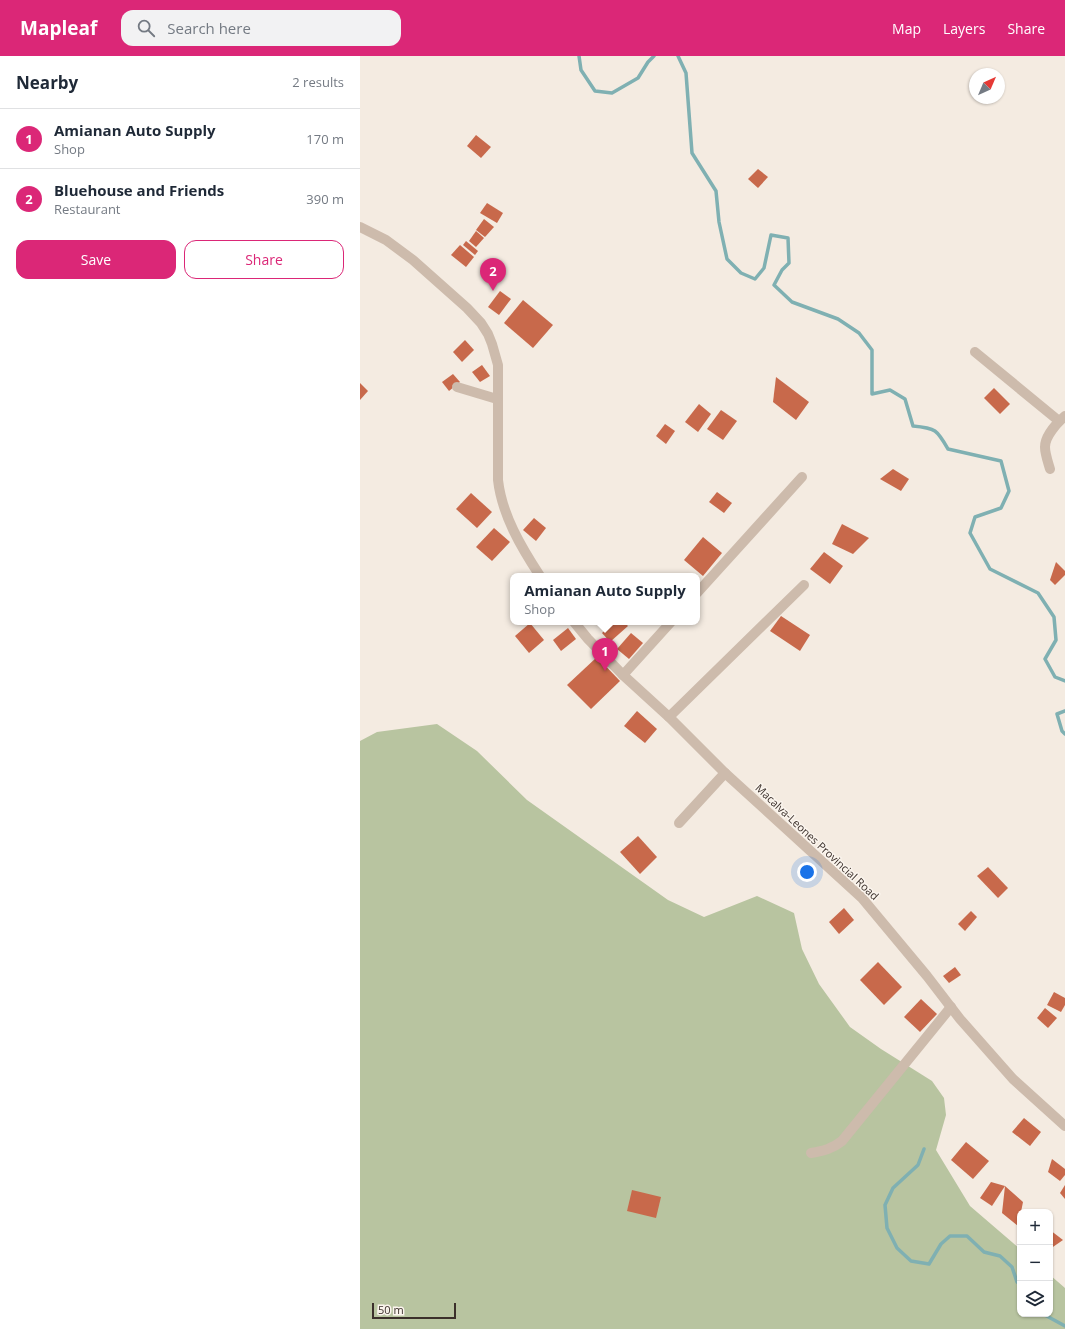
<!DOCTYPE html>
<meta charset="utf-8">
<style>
body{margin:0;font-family:"Open Sans",sans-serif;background:#f2f2f3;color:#1f2937}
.controls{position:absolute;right:12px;bottom:12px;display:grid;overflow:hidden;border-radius:8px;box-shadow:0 1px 3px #0004}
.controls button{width:36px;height:36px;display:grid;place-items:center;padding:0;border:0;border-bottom:1px solid #e0e1e3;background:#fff;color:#1f2937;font:20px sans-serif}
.compass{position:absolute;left:609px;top:12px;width:36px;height:36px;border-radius:50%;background:#fff;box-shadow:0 1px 3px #0004;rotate:44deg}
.scale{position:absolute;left:12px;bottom:10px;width:84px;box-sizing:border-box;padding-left:4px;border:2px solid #3b302b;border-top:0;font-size:11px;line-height:14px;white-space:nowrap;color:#3b302b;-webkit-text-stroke:3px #fbf5ee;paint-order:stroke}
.you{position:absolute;left:447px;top:816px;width:14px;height:14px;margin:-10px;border:3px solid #fff;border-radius:50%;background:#1a73e8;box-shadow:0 0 0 6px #1a73e833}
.badge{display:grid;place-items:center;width:26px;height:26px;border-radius:50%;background:#db2777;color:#fff;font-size:13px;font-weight:700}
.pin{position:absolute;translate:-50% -33px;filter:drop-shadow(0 1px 2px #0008)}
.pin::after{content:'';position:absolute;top:21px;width:14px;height:12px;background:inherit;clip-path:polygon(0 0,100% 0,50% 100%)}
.popup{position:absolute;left:150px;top:517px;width:190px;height:52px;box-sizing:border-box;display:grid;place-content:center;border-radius:8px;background:#fff;filter:drop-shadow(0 1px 3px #0005);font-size:13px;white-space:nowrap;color:#747a83}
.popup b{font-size:15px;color:#1f2937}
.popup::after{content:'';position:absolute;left:50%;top:100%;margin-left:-8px;border:8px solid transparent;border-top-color:#fff}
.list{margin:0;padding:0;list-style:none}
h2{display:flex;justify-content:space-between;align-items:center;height:52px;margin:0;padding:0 16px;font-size:17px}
h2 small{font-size:13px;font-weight:400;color:#747a83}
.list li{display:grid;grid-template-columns:26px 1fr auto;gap:12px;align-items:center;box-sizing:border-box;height:60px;padding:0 16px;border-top:1px solid #e0e1e3}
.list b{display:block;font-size:15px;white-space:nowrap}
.list p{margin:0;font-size:13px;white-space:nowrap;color:#747a83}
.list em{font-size:13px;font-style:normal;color:#747a83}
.actions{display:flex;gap:8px;padding:12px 16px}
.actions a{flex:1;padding:9px 0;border:1px solid #db2777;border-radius:12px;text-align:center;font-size:14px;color:#db2777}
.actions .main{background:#db2777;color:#fff}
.icon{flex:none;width:22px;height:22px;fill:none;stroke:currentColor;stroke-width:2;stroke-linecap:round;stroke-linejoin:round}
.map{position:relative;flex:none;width:705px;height:1273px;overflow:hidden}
header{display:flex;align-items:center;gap:24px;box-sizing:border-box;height:56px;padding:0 20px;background:#db2777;color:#fff}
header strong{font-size:19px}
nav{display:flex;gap:22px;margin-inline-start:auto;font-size:14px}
.search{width:280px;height:36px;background:#f2f2f3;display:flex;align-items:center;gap:10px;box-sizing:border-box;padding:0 14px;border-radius:12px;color:#747a83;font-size:15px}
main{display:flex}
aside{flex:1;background:#fff}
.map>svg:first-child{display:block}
.green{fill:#b8c4a0}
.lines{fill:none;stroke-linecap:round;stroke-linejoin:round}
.stream{stroke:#7fb0b2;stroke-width:3.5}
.building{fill:#c8694b}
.minor{stroke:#cdbbac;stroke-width:10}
.labels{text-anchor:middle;stroke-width:3;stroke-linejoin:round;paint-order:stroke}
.street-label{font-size:11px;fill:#3b302b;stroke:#fbf5ee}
</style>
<header>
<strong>Mapleaf</strong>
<div class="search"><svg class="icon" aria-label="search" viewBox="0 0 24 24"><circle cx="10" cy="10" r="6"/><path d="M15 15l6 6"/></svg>Search here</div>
<nav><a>Map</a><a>Layers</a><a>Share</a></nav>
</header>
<main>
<aside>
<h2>Nearby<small>2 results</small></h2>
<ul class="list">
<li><span class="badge">1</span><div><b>Amianan Auto Supply</b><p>Shop</p></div><em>170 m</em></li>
<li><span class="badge">2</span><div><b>Bluehouse and Friends</b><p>Restaurant</p></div><em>390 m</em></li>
</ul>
<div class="actions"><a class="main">Save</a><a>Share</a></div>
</aside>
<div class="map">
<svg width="705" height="1273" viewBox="0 0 705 1273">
<rect width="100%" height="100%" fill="#f4ebe1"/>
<polygon class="green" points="77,668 117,695 167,744 308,844 344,861 397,840 434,857 442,893 459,928 490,971 521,993 572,1025 584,1042 586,1059 576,1094 610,1150 660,1193 660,1258 690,1258 690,1219 705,1232 705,1273 0,1273 0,685 17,676"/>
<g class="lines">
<g class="stream">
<polyline points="219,0 221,14 235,35 252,37 278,22 288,6 294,0"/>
<path d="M318 0 326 17 332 97 356 135 359 166 367 203 381 217 395 223 404 212 411 179 428 182 429 207 422 214 414 229 432 246 478 263 499 277 512 294V338L530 334 545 343 553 370C576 372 577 374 588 393L641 405 649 435 641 452 615 461 610 477 630 513 678 537 694 561 696 584 685 603 695 621 705 625"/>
<polyline points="705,655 697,658 702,675 705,678"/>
<polyline points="564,1093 558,1109 533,1132 525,1149 527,1172 537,1192 551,1205 569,1208 581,1188 590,1180 607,1180 624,1196 640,1200 652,1211 657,1226 660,1228"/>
<polyline points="683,1258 705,1270"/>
</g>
</g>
<g class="building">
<polygon points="116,79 131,91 121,102 107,90"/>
<polygon points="398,113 408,121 398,132 388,123"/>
<polygon points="127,147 143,157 137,167 120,157"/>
<polygon points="124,163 134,171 125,181 116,174"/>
<polygon points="116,175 124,182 116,191 109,185"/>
<polygon points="106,185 118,195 115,199 103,189"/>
<polygon points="100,189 114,201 106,211 91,199"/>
<polygon points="140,235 151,243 139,259 128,251"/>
<polygon points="163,244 193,269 173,292 144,267"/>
<polygon points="105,284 114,294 102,306 93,296"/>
<polygon points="122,309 130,320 120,326 112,316"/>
<polygon points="93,318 100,326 89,335 82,326"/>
<polygon points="416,321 449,346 436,364 413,346"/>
<polygon points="0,327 8,335 0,344"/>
<polygon points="634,332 650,348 640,358 624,342"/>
<polygon points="339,348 351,358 338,376 325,366"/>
<polygon points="361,354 377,365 363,384 347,373"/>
<polygon points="305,368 315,375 306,388 296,380"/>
<polygon points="533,413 549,423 541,435 520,423"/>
<polygon points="357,436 372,447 364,457 349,446"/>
<polygon points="111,437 132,456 117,472 96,453"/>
<polygon points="174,462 186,472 176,485 163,474"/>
<polygon points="482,468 509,482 493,498 472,488"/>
<polygon points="134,472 150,486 132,505 116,491"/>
<polygon points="343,481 362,497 343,520 324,504"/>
<polygon points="464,496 483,510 470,528 450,513"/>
<polygon points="696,506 705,515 705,519 695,529 690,524"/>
<polygon points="421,560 450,579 440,595 410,575"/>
<polygon points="254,566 264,566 268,570 250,586 242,577"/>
<polygon points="170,567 184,584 169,597 155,580"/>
<polygon points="208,572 216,583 201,595 193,584"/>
<polygon points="271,577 283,587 269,603 257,593"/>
<polygon points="237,601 260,625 231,653 207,629"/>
<polygon points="277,655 297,673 285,687 264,670"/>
<polygon points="278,780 297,801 280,818 260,796"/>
<polygon points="628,811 648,832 638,842 617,820"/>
<polygon points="484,852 494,864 479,878 469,866"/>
<polygon points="611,855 617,861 605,875 598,868"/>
<polygon points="518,906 542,931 524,949 500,924"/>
<polygon points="595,911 601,919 589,927 583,920"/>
<polygon points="694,936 705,942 705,949 701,956 687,949"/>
<polygon points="561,943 577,958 560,976 544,961"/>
<polygon points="685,952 697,962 688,972 677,962"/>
<polygon points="664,1062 681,1076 670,1090 652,1076"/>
<polygon points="606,1086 629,1105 613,1123 591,1104"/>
<polygon points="692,1103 705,1113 705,1119 700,1125 688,1116"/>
<polygon points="631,1126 645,1130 632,1150 620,1142"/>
<polygon points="705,1129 705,1143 700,1137"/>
<polygon points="645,1130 663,1146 661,1156 660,1156 658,1170 642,1157"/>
<polygon points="272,1134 301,1141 296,1162 267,1155"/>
<polygon points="690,1174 703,1184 690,1193"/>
</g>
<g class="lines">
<g class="minor">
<path d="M0 171 26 184 53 204 107 252 121 267 128 278 132 288 138 309V424C142 459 161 491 180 520"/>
<polyline points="615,296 699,365"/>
<polyline points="97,331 137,343"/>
<path d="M690 413C688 406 685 398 685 391 685 380 697 367 705 360"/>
<polyline points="337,537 442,421"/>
<polyline points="214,566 228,583 263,619 309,661 365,717 502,842 567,920 600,963 653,1023 705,1070"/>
<polyline points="263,619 311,566"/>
<polyline points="309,661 444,529"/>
<polyline points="319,767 365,717"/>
<path d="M451 1097C463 1095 472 1093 482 1085L591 951"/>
</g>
</g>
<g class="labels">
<g class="street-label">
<text transform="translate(457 786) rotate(43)" y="4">Macalva-Leones Provincial Road</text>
</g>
</g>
</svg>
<div class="controls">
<button>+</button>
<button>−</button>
<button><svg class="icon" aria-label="layers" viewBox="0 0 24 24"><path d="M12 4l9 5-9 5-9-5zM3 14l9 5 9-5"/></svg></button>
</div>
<svg class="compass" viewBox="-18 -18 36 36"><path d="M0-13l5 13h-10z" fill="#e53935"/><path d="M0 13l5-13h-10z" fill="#747a83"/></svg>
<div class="scale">50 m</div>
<div class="you"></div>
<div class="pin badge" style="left:245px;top:615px">1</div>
<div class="popup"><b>Amianan Auto Supply</b>Shop</div>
<div class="pin badge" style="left:133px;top:235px">2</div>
</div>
</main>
